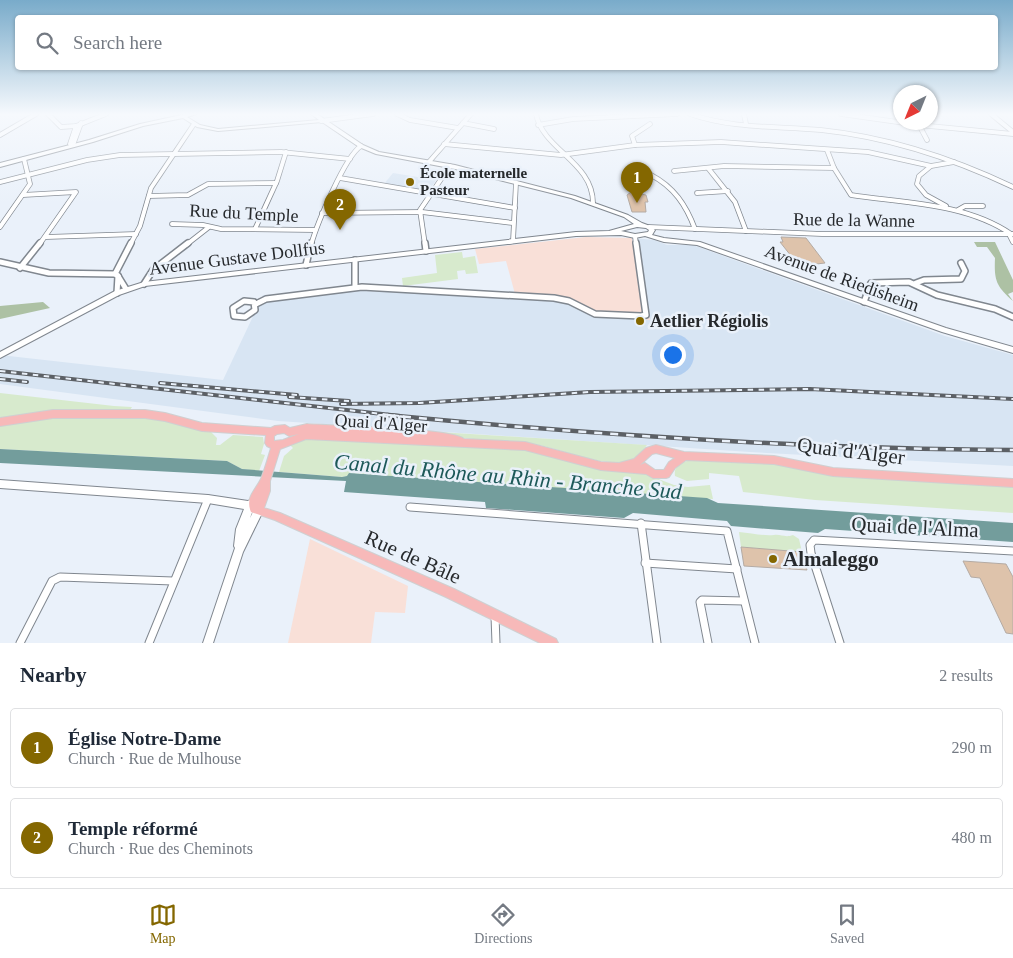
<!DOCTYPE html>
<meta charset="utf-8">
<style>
body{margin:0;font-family:"Times New Roman",serif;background:#f6f6f7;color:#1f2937}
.compass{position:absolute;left:893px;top:85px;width:45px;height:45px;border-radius:50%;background:#fff;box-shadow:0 1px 4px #0004;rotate:223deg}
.you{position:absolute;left:672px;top:354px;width:18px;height:18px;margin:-12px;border:4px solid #fff;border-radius:50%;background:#1a73e8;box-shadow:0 0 0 8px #1a73e833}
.badge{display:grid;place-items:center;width:32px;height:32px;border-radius:50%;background:#846700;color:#fff;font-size:16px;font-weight:700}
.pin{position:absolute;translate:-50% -41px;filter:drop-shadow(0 1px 2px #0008)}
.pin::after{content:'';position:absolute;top:26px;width:18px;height:15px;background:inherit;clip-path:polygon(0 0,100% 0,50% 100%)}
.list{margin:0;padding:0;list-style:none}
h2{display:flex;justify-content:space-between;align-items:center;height:65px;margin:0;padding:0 20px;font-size:21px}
h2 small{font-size:16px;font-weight:400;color:#747a83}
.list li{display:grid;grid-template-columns:32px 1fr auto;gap:15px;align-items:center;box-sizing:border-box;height:80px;margin:0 10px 10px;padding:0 10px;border:1px solid #e0e1e3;border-radius:5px}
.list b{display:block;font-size:19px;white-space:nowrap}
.list p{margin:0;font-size:16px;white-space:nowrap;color:#747a83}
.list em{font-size:16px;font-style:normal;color:#747a83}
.icon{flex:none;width:28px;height:28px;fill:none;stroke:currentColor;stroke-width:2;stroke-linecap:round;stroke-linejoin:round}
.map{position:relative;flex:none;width:1013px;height:643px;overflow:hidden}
.search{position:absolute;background:#fff;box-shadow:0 1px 4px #0004;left:15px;right:15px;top:15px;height:55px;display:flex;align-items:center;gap:12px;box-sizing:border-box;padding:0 18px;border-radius:5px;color:#747a83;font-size:19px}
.sheet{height:245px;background:#fff}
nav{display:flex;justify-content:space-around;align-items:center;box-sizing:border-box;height:70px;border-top:1px solid #e0e1e3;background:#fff;font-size:14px;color:#747a83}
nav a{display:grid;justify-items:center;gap:2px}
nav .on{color:#846700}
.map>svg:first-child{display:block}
.commercial{fill:#f9e0d8}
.built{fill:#d8e5f3}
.green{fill:#d7eacd}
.forest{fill:#adc1a4}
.water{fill:#739d9c}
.building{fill:#dec3ab;stroke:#b4aba4}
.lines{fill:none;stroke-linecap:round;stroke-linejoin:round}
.street-far2-casing{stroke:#80878f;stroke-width:5.5}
.street-far1-casing{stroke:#80878f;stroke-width:8}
.street-casing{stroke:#80878f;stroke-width:9}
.secondary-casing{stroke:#80878f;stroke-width:2}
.primary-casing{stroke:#cfd0d1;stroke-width:2}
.street-far2{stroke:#fff;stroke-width:4}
.street-far1{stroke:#fff;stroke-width:5}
.street{stroke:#fff;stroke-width:7}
.secondary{fill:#fff;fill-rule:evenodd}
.primary{fill:#f7b9b9;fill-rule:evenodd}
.rail-far1-casing{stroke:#5c6065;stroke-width:4}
.rail-casing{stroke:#5c6065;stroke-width:4.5}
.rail-far1{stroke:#eaf1fa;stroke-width:2;stroke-dasharray:5.5;stroke-linecap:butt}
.rail{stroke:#eaf1fa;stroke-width:2.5;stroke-dasharray:8;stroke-linecap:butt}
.poi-dot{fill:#846700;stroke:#eaf1fa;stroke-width:2}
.labels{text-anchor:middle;stroke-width:5;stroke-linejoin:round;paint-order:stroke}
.far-poi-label{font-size:15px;font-weight:bold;fill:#26292c;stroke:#eaf1fa;text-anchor:start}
.street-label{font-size:18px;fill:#26292c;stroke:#eaf1fa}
.poi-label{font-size:18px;font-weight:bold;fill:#26292c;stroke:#eaf1fa;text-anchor:start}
.near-street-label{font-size:21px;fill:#26292c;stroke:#eaf1fa}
.near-poi-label{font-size:21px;font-weight:bold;fill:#26292c;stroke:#eaf1fa;text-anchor:start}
.near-water-label{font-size:22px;font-style:italic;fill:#1d5959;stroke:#eaf1fa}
</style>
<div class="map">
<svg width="1013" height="643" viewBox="0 0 1013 643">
<rect width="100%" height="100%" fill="#eaf1fa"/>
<g class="commercial">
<polygon points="586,237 632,238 651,320 593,316 515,294 506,261 479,264 475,249"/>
<polygon points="310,539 408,586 405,613 375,612 371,643 288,643"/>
</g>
<g class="built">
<polygon points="393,173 436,180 429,191 384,184"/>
<polygon points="632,238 654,240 667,245 693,245 945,336 1013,355 1013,466 750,452 278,421 0,384 0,355 223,380 263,295 358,291 515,294 569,298 593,316 650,320"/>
</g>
<g class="green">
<polygon points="462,252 463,258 475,256 478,273 466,274 465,270 457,271 458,279 403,286 402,278 437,273 435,255"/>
<polygon points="0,393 114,406 132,407 130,410 40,412 0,418"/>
<polygon points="142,417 164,420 211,432 217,438 216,445 220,445 233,435 263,437 264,444 261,454 265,455 259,471 242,469 227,461 0,449 0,424 31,418"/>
<path d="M439 432 647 445 635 460C597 469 564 447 526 443 497 439 466 442 439 432Z"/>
<polygon points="303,437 536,451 643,473 674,485 688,487 710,485 713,499 349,473 348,476 342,477 279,472 284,456 293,448 290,445"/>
<path d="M695 459 765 462 834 475 1013 487V513L815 500 743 492 739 476 709 473V479L687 481 675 476C673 464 685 461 695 459Z"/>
<path d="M739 532C751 533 762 536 774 535 781 534 785 538 793 535L799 539 802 552 741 547Z"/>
</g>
<g class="forest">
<path d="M974 242H995L1013 280V292L1008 294 1013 301C996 286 994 280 995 258L987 247H977Z"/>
<polygon points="43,302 50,308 0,319 0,306"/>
</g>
<polygon class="water" points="0,449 227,461 242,469 342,477 347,476 349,473 707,498 718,503 1013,523 1013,542 825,529 818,533 731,526 727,521 633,513 624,518 486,508 485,502 344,492 346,481 0,463"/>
<g class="building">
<polygon points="631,192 646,195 648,202 645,202 646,212 632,212 627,195"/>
<polygon points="781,237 806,238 825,263 799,266 780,242 783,242"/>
<polygon points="741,547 802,552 807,570 744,566"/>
<polygon points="963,561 1006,564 1013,577 1013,634 1006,633 980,578 971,577"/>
</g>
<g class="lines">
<g class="street-far2-casing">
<g id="street-far2">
<polyline points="48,114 61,127 76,126 106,114"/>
<polyline points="397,114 410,120 458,128"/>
<path d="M536 114C543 150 593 162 593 203"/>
<path d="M690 114C733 129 777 126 821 130 888 137 952 158 1013 187"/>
<polyline points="744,114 746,124"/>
<polyline points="841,114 919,125 1013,134"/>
<polyline points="991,114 1013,132"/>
<polyline points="321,121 373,114"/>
<polyline points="463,123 494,129"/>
<polyline points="918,123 927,140"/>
<polyline points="538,125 573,119 677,114"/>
<polyline points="0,135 36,114"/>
<polyline points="444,144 561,155 635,145 721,142 868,152 931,166 954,162"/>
<polyline points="73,145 81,123"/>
<polyline points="73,145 70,144 76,126"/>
<polyline points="635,145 632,136 650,124"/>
<path d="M827 150 834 168 851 195C904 203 966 203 1011 234"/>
<polyline points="428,163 471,114"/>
<polyline points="931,166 919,176 917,184 926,195 946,206"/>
<polyline points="708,168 735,202 746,231"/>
<polyline points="674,171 724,166 834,168"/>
<path d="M651 175C674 187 686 205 695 229"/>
<polyline points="340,178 515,208"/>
<polyline points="0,182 87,160 120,155 281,152 350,159"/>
<polyline points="697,193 728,191"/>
<polyline points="23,195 76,192 39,245"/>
<polyline points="149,196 188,195 208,184 276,183"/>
<polyline points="958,210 965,206 983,206"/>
<polyline points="322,213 422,212 513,223"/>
<polyline points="172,224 203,225 221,229 315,230"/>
<polyline points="0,227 30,184 24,159"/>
<polyline points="649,227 822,234 1013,234"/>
<polyline points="255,229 277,181 286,152"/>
<polyline points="1009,234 1013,242"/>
<polyline points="635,236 636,245"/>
<polyline points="46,237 136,234"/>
<polyline points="509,242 513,241 516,183"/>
<polyline points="130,245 140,226 151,188 194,124"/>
<polyline points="186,245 209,227"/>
<path d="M311 245C317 224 345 156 361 146"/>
<polyline points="425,245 420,210 450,166"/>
</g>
</g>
<g class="street-far1-casing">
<g id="street-far1">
<polyline points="425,243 426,251"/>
<polyline points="355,260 355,287"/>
<polyline points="0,262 49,273 115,274 118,276"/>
<polyline points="306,265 311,243"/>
<polyline points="20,268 40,243"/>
<polyline points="115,274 131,243"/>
<polyline points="118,276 126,289"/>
<polyline points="916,283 924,280 961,279 965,271 961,263"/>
<polyline points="144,284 153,270 188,243"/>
<polyline points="117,293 118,276"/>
<polygon points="244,301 254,302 255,310 245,317 234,316 233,308"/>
<polyline points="864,302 871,283 909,282 937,295 995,309 1013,317"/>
<polyline points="256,304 266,299 362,287 554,298 569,301 595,314 641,316 646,315 636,243"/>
</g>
</g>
<g class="street-casing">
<g id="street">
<polyline points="410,507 727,531 755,643"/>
<polyline points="641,523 657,643"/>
<polyline points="645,563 737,569"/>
<polyline points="495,616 496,643"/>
<polyline points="20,643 52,581 60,577 173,581"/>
<polyline points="149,643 208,499"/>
<polyline points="708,643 700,602 702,600 744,601"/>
<polyline points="840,643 811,553 810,545 814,540 1013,551"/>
</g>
</g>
<g class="secondary-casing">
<g id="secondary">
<path d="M186 114H197L187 117 200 125 218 129 319 120 311 114H317L363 145 379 152 455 165 575 196 628 215 642 223 650 226 655 230 652 235 664 238 700 242 946 328 1013 347V353L942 332 697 245 664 242 645 236 635 238 621 235 576 236 145 286 119 295 0 358V352L115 291 144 282 576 232 609 231 634 224 624 217 571 198 455 169 376 154 359 147 322 122 218 131 197 127 183 118 143 126 93 142 0 167V163L89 140 140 124ZM637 227 646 228 649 230 648 232 635 234 621 231Z"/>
<polygon points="0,480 208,495 248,501 251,500 254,501 255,504 250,518 255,508 258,507 261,508 263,511 243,552 213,643 203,643 235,548 234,546 236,529 244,509 208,503 0,488"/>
</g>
</g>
<g class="primary-casing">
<path id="primary" d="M53 410H145L165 413 202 423 271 428 275 426 285 425 290 428 307 424C331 426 452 428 464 439L525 442 601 462 619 463 634 459 646 448 656 445 684 452 774 456 833 468 1013 479V487L833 476 774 464 686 460 675 468 669 477 666 478H653L646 474 601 470 525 450 306 439 280 449 270 481V491L264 508 280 513 454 589 556 639 558 643H540L446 597 275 520 251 512C245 498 255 491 261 479 265 469 268 458 271 448L267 446 265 443 266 435 202 431 165 421 145 418H53L0 426V418ZM284 433 289 436 299 434 283 440 274 441V436L277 434ZM656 453 675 458 669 462 664 470H655L645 463 640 465 652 454Z"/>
</g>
<use href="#street-far2" class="street-far2"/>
<use href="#street-far1" class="street-far1"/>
<use href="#street" class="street"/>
<use href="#secondary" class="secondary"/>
<use href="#primary" class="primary"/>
<g class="rail-far1-casing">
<g id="rail-far1">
<polyline points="0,371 400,416"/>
<polyline points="0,379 27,382"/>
<polyline points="160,383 297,395"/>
<polyline points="289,397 349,401"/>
<polyline points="341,404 419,403 590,392 810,389 1013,399"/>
</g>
</g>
<g class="rail-casing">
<path id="rail" d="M387 415C596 435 804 449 1013 450"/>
</g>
<use href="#rail-far1" class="rail-far1"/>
<use href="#rail" class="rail"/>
</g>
<linearGradient id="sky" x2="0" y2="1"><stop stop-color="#79abca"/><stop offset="0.56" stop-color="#f6f9fd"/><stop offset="1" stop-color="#f6f9fd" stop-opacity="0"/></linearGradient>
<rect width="1013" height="204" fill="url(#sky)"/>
<g class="poi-dot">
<circle cx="410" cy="182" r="5"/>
<circle cx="640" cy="321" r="5"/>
<circle cx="773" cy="559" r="5"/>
</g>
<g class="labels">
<g class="far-poi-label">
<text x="420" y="178">École maternelle<tspan x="420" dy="17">Pasteur</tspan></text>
</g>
<g class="street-label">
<text transform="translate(244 213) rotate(3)" y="6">Rue du Temple</text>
<text transform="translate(854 220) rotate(1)" y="6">Rue de la Wanne</text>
<text transform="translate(237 258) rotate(-7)" y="6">Avenue Gustave Dollfus</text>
<text transform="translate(842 278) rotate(20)" y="6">Avenue de Riedisheim</text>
<text transform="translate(381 423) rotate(4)" y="6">Quai d'Alger</text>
</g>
<g class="poi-label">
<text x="650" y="327">Aetlier Régiolis</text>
</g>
<g class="near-street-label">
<text transform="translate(851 451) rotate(7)" y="7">Quai d'Alger</text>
<text transform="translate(915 527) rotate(3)" y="7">Quai de l'Alma</text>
<text transform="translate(413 557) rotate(24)" y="7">Rue de Bâle</text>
</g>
<g class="near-poi-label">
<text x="783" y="566">Almaleggo</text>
</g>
<g class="near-water-label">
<text transform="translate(508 476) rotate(5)" y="8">Canal du Rhône au Rhin - Branche Sud</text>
</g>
</g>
</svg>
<svg class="compass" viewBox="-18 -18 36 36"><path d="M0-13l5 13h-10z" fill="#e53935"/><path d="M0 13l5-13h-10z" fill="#747a83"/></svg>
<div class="you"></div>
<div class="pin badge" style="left:637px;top:203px">1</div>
<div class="pin badge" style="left:340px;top:230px">2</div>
<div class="search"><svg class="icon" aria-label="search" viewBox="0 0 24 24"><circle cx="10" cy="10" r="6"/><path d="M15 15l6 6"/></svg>Search here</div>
</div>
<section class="sheet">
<h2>Nearby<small>2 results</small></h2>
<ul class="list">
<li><span class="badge">1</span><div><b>Église Notre-Dame</b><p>Church · Rue de Mulhouse</p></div><em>290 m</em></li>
<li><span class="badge">2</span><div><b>Temple réformé</b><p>Church · Rue des Cheminots</p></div><em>480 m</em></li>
</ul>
</section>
<nav>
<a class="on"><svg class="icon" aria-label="map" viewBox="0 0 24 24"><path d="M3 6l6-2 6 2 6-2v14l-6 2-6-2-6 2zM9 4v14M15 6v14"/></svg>Map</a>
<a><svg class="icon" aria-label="directions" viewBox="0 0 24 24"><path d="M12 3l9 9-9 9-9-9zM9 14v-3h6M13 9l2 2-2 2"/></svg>Directions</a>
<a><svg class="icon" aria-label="saved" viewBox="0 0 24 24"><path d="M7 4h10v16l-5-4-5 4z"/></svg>Saved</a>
</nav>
